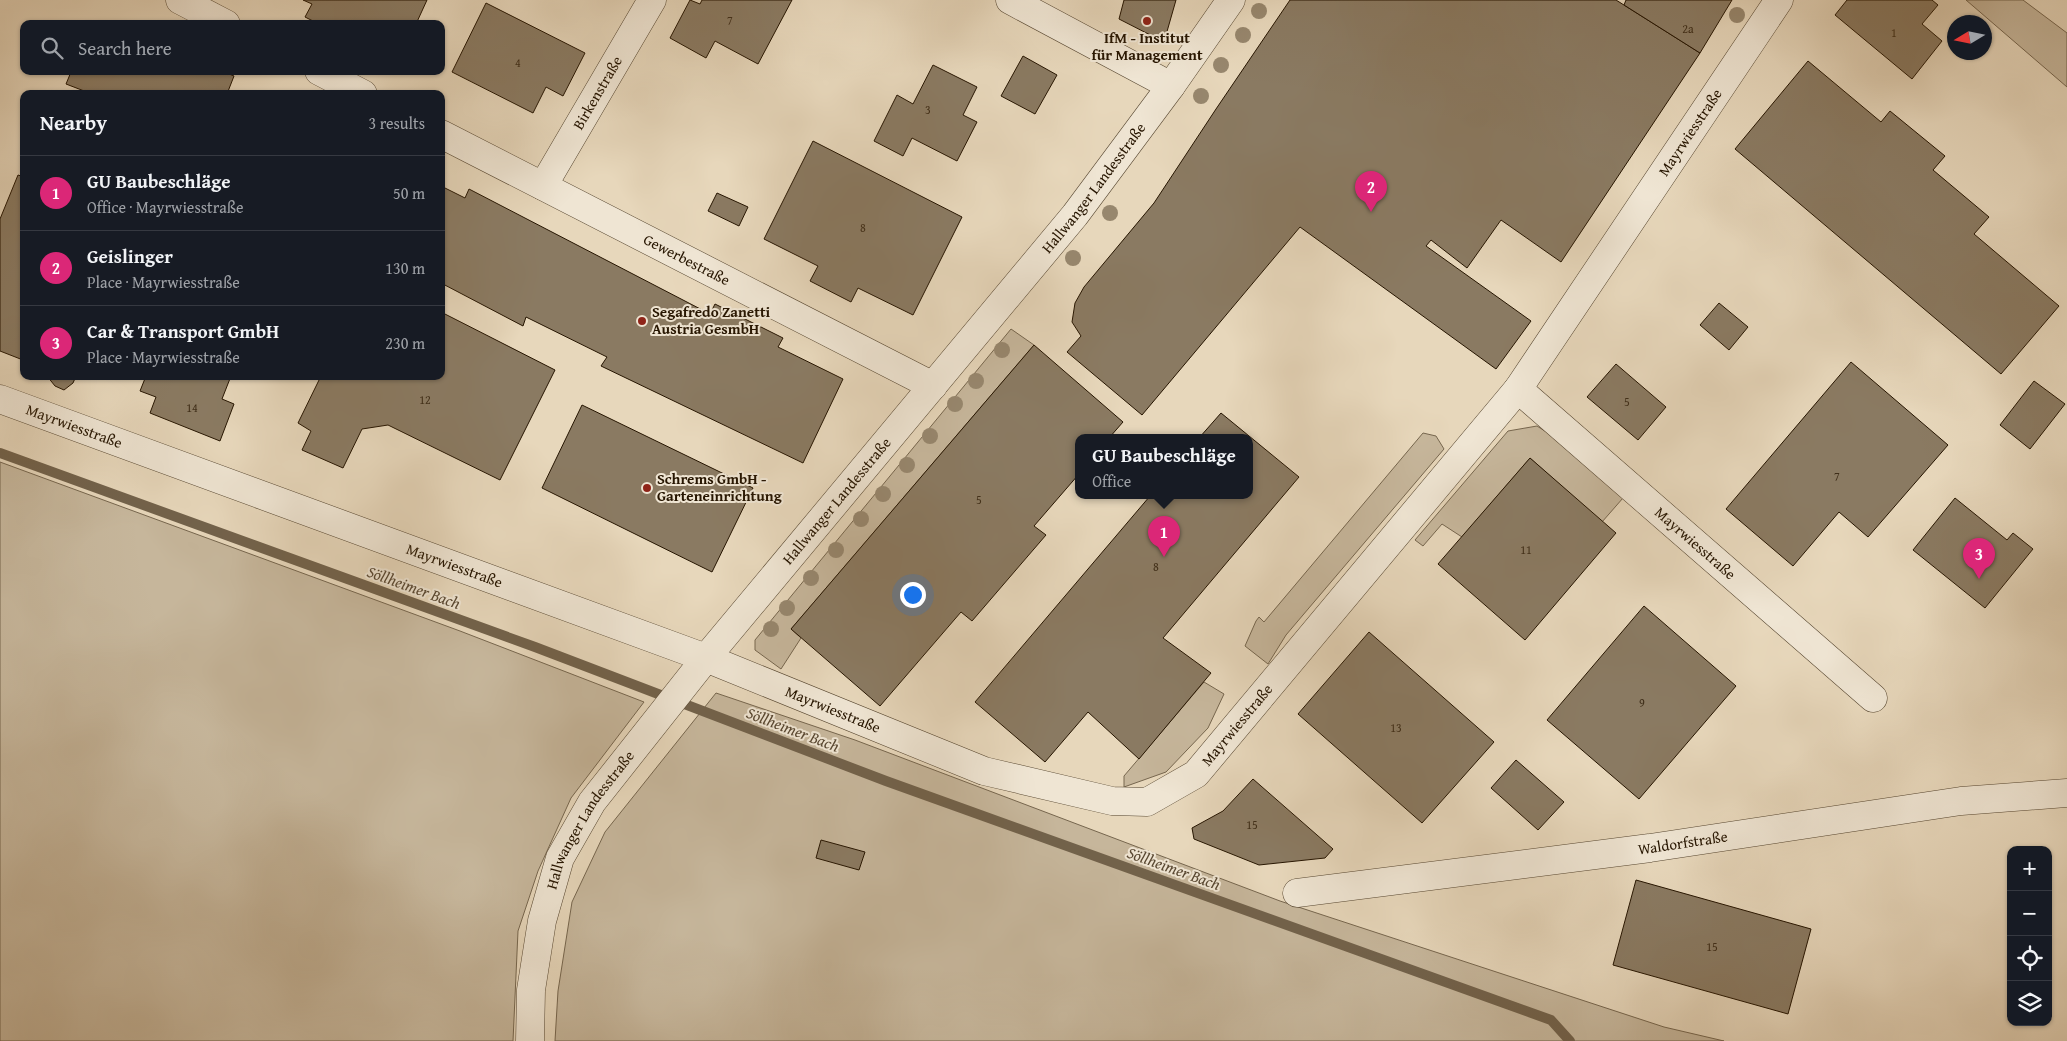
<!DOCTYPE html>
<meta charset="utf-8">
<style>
body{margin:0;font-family:"Gentium Book Plus",serif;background:#20242c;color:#f1f3f6}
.controls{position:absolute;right:15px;bottom:15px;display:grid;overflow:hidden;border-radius:10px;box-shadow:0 1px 4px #0004}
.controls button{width:45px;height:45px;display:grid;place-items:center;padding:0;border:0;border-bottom:1px solid #363941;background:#171b24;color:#f1f3f6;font:25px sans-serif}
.compass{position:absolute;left:1947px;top:15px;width:45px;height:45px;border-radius:50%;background:#171b24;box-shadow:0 1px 4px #0004;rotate:260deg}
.you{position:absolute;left:912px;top:594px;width:18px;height:18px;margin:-12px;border:4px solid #fff;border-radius:50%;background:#1a73e8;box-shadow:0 0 0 8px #1a73e833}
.badge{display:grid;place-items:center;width:32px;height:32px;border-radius:50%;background:#db2777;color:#fff;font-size:16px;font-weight:700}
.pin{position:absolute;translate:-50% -41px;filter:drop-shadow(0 1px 2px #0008)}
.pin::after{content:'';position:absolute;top:26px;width:18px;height:15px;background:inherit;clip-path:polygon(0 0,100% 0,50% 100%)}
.popup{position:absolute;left:1075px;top:434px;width:178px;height:65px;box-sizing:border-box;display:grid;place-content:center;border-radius:10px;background:#171b24;filter:drop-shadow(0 1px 4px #0005);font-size:16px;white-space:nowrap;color:#9ea1a6}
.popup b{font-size:19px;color:#f1f3f6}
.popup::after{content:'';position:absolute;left:50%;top:100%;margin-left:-10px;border:10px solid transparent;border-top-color:#171b24}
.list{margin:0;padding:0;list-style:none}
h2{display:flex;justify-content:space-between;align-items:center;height:65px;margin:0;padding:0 20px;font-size:21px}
h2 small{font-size:16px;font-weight:400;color:#9ea1a6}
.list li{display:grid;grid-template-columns:32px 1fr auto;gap:15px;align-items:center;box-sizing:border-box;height:75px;padding:0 20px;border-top:1px solid #363941}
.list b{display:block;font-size:19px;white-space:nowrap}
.list p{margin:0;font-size:16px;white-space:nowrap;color:#9ea1a6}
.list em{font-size:16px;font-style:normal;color:#9ea1a6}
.icon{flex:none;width:28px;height:28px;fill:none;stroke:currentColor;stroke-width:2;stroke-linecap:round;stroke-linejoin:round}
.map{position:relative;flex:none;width:2067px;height:1041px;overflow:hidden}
.search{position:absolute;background:#171b24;box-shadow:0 1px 4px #0004;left:20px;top:20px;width:425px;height:55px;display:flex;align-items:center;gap:12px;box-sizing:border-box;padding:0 18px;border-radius:10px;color:#9ea1a6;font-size:19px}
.panel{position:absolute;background:#171b24;box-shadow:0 1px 4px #0004;left:20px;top:90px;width:425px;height:290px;border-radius:10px}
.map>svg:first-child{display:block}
.green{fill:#c6b69b;stroke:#76664e}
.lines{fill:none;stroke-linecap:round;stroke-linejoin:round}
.stream{stroke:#72624b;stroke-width:10}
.building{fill:#8a7a62;stroke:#261501}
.minor-casing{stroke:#564630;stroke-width:29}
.minor{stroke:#efe5d3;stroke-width:28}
.tree{fill:#97876e}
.poi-dot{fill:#8f2418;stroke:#efe5d3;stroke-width:2}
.labels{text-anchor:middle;stroke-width:4;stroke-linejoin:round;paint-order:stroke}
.number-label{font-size:12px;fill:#3f2e19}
.poi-label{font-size:15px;font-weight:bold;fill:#261501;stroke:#efe5d3;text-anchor:start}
.street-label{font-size:15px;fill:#261501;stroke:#efe5d3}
.water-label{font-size:16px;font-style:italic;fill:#594832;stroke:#efe5d3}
</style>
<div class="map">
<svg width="2067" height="1041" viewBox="0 0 2067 1041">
<rect width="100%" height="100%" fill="#e7d7bb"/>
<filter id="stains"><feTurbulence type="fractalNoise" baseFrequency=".004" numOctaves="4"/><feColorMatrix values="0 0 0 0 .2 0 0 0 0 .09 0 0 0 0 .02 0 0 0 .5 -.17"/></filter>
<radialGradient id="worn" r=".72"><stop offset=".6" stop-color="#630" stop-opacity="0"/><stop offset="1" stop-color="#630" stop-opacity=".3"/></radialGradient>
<g class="green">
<polygon points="1966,0 2023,0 2067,33 2067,87"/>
<polygon points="1011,329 1034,345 791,629 801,638 781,669 755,650 755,640"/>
<polygon points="1537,426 1551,435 1623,498 1602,522 1530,458 1462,537 1442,524 1423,546 1415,540 1508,431"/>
<polygon points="1423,433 1436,436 1444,449 1286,635 1268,664 1245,646 1256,621 1259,617 1264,622"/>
<polygon points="0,462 460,631 644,702 571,798 538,871 518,931 513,1041 0,1041"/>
<polygon points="1204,682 1224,694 1208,728 1166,772 1124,787 1124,776"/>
<polygon points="716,693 855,740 1280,901 1664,1027 1724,1041 555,1041 558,991 572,902 605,832"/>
</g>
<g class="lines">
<polyline class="stream" points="0,453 535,647 886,781 1551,1020 1570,1041"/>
</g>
<g class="building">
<polygon points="303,0 427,0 416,24 319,24 305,17 312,4"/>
<polygon points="690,0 700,4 702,0 792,0 758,64 715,41 706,58 670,38"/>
<polygon points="1124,0 1176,0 1164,42 1119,19"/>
<polygon points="1290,0 1616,0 1700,53 1561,262 1501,220 1467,268 1431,240 1426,246 1531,321 1496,369 1300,227 1142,415 1067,352 1081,336 1072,322 1075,303 1084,287 1154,203 1216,109"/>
<polygon points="1626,0 1732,0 1700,53 1624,5"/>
<polygon points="1847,0 1932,0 1938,5 1922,24 1942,41 1912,79 1835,15"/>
<polygon points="486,3 585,53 563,96 546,87 533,113 452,72"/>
<polygon points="1023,56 1057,75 1035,114 1001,96"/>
<polygon points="1808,61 1881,122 1890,111 1945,156 1933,170 1989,217 1974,234 2059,306 2001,374 1735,149"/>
<polygon points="933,65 977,87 963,115 977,122 957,161 912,138 903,156 874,141 897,95 913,104"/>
<polygon points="68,71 222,71 234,76 227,94 92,94 66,84 71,72"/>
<polygon points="813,141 962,217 913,315 858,288 851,302 810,281 818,266 764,239"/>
<polygon points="18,175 24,177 24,363 23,360 0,351 0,219"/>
<polygon points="441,186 465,198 469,189 710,314 715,304 783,338 778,347 843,379 803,463 601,366 607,357 526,317 523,326 441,283"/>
<polygon points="717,193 748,207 739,226 708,211"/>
<polygon points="1719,303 1748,327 1729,350 1700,325"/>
<polygon points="441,312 555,370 500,480 388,425 362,429 343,468 302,450 311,431 298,423 321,376 441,376"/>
<polygon points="1034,345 1123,422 1109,438 1079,438 1079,474 1034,526 1046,535 972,621 961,612 880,706 791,629"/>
<polygon points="1851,362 1948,445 1868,537 1839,512 1793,566 1726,509"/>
<polygon points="1616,364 1666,407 1638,440 1587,397"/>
<polygon points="47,376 76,376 73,383 64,390 55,386"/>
<polygon points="146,376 231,376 222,399 234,404 220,441 150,413 156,397 140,391"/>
<polygon points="2034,381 2065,404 2030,449 2000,425"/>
<polygon points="582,405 753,488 712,572 542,488"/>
<polygon points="1221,413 1299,477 1163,638 1211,673 1139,759 1088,712 1045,762 975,702 1150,496 1249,496 1249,438 1199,438"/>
<polygon points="1530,458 1616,533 1525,640 1438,564"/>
<polygon points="1955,498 2007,540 2013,533 2033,549 1985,608 1913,550"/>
<polygon points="1644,606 1736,686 1639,799 1547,720"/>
<polygon points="1369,632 1494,742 1422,823 1298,714"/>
<polygon points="1516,760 1564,802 1538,830 1491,788"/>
<polygon points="1253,779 1333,849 1325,858 1259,865 1194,839 1192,828 1223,811"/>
<polygon points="821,840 865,852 859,870 816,858"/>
<polygon points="1636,880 1811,929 1788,1014 1613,965"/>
</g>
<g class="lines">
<g class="minor-casing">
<g id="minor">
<polyline points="180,0 226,24"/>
<polyline points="1010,0 1171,86"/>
<polyline points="319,71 363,94"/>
<path id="s1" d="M441 134 933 386"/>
<path id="s2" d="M543 186 652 0"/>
<path id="s3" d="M1518 389 1873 698"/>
<path id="s4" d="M0 399 706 658 984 771 1112 801 1147 802 1196 774 1518 389 1779 0"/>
<path id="s5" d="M1297 893 1650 848 1961 801 2067 793"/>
<path id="s6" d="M530 1041 531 990 542 921 560 858 592 802 706 658 1075 215 1171 86 1231 0"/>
</g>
</g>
<use href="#minor" class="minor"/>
</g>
<g class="tree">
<circle cx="1259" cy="11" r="8"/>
<circle cx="1737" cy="15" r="8"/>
<circle cx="1243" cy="35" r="8"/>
<circle cx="1221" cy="65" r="8"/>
<circle cx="1201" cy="96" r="8"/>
<circle cx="1110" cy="213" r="8"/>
<circle cx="1073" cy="258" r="8"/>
<circle cx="1002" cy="350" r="8"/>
<circle cx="976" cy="381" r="8"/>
<circle cx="955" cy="404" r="8"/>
<circle cx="930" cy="436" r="8"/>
<circle cx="907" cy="465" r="8"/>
<circle cx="883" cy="494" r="8"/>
<circle cx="861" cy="519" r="8"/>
<circle cx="836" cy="550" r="8"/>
<circle cx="811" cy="578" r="8"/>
<circle cx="787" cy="608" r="8"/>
<circle cx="771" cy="629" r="8"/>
</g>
<g class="poi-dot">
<circle cx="1147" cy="21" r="5"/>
<circle cx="642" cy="321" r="5"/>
<circle cx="647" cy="488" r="5"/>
</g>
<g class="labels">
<g class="number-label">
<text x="730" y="25">7</text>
<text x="1688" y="33">2a</text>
<text x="1894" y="37">1</text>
<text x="518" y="67">4</text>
<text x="928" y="114">3</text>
<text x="863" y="232">8</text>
<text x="425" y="404">12</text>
<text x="1627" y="406">5</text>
<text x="192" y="412">14</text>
<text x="1837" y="481">7</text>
<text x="979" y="504">5</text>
<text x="1526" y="554">11</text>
<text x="1156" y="571">8</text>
<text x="1642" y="707">9</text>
<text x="1396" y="732">13</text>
<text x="1252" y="829">15</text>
<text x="1712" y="951">15</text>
</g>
<g class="poi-label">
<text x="1147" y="43" text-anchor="middle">IfM - Institut<tspan x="1147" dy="17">für Management</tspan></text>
<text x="652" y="317">Segafredo Zanetti<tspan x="652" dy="17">Austria GesmbH</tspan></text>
<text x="657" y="484">Schrems GmbH -<tspan x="657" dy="17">Garteneinrichtung</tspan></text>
</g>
<g class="street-label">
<text dy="5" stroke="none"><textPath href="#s2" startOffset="108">Birkenstraße</textPath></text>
<text dy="5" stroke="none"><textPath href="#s4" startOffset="2086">Mayrwiesstraße</textPath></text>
<text dy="5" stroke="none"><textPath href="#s6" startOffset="1044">Hallwanger Landesstraße</textPath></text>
<text dy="5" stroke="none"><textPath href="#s1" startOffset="276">Gewerbestraße</textPath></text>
<text dy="5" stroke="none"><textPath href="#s4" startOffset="79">Mayrwiesstraße</textPath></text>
<text dy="5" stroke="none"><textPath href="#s6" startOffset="639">Hallwanger Landesstraße</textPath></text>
<text dy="5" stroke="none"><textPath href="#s3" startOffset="235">Mayrwiesstraße</textPath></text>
<text dy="5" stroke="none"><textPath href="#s4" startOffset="484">Mayrwiesstraße</textPath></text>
<text dy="5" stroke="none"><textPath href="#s4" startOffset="889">Mayrwiesstraße</textPath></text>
<text dy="5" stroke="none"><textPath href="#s4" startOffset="1339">Mayrwiesstraße</textPath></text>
<text dy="5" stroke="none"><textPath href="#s6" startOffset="234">Hallwanger Landesstraße</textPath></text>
<text dy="5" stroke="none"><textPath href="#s5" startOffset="389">Waldorfstraße</textPath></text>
</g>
<g class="water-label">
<text transform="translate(414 587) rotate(20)" y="6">Söllheimer Bach</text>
<text transform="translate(793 729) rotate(21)" y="6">Söllheimer Bach</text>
<text transform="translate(1174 868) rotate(20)" y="6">Söllheimer Bach</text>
</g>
</g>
<rect width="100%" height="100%" filter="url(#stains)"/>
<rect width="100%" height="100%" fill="url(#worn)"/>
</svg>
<div class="controls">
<button>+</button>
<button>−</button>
<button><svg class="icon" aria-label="locate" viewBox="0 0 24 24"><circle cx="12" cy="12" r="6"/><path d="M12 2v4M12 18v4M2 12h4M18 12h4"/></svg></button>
<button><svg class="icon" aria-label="layers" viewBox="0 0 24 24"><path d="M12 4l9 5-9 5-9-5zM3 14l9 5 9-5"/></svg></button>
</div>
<svg class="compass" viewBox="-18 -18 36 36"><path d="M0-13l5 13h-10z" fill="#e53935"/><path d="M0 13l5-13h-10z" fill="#9ea1a6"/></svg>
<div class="you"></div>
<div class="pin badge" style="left:1164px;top:557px">1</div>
<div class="popup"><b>GU Baubeschläge</b>Office</div>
<div class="pin badge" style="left:1371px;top:212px">2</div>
<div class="pin badge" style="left:1979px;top:579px">3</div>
<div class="search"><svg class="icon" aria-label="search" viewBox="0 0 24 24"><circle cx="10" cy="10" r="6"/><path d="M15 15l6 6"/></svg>Search here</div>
<section class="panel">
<h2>Nearby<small>3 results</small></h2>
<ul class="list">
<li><span class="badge">1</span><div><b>GU Baubeschläge</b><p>Office · Mayrwiesstraße</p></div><em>50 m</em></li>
<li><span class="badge">2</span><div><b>Geislinger</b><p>Place · Mayrwiesstraße</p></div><em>130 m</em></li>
<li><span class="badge">3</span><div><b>Car &amp; Transport GmbH</b><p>Place · Mayrwiesstraße</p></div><em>230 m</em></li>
</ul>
</section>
</div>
